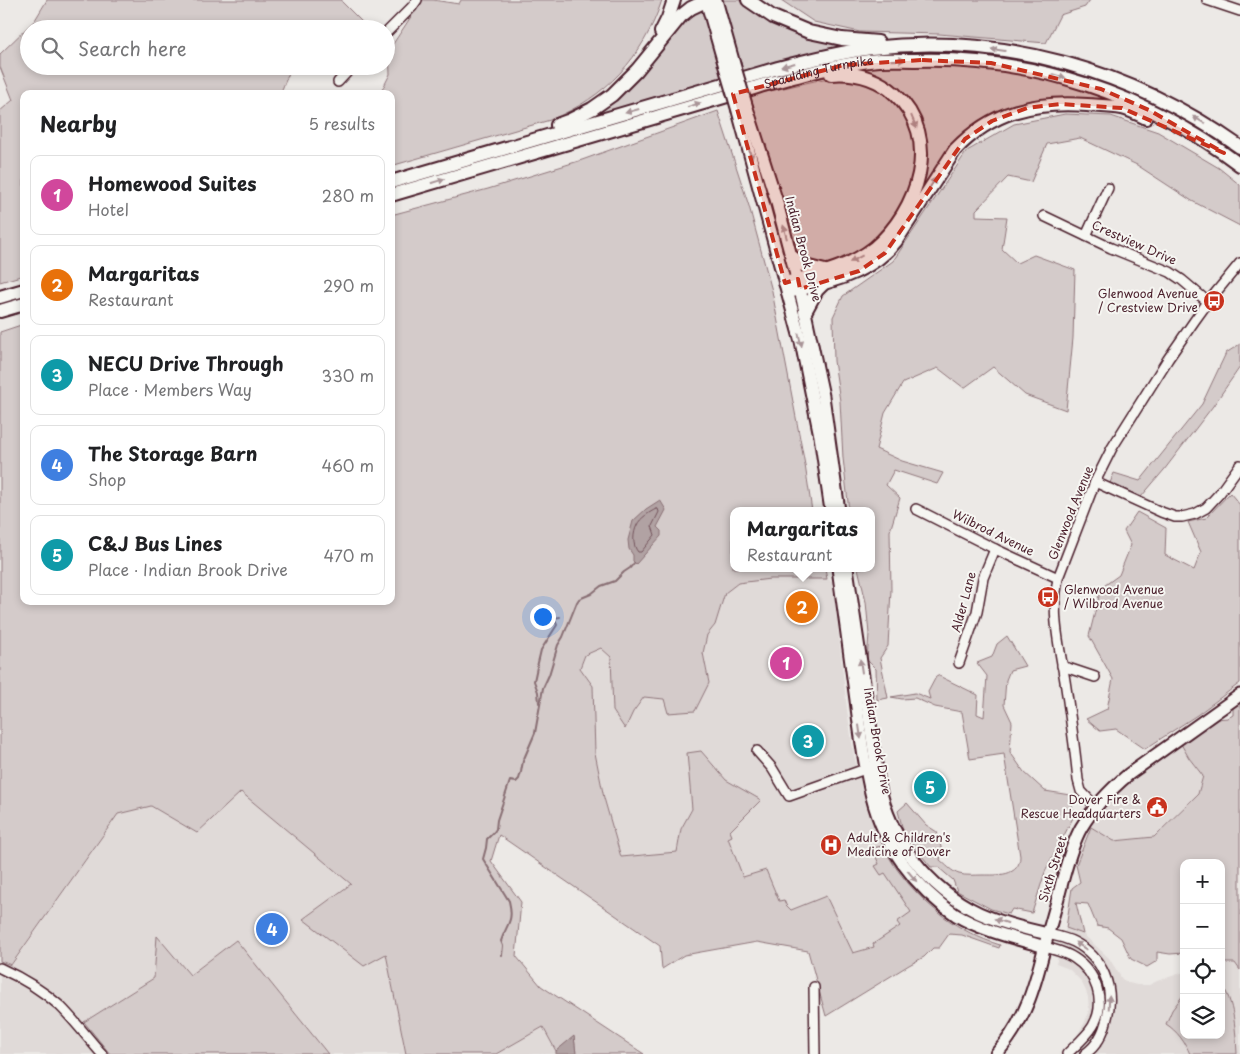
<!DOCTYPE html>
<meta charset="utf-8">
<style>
body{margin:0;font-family:"Playpen Sans",sans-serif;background:#f2f2f2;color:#202124}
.controls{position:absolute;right:15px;bottom:15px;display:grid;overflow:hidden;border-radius:10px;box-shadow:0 2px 8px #0003}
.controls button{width:45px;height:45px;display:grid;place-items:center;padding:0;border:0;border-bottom:1px solid #e0e0e0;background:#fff;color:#202124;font:25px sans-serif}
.you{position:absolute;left:542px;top:616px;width:18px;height:18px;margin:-12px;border:4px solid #fff;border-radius:50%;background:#1a73e8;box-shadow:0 0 0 8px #1a73e833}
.badge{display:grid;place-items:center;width:32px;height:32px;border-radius:50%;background:#c8321e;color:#fff;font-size:16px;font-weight:700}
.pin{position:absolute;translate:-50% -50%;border:2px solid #fff;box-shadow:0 1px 5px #0006}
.popup{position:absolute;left:730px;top:507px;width:145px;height:65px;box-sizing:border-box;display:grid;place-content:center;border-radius:10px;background:#fff;filter:drop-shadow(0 1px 4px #0005);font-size:16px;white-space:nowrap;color:#757577}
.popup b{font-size:19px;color:#202124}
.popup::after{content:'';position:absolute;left:50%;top:100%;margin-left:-10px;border:10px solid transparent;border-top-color:#fff}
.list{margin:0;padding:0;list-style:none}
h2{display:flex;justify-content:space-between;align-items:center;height:65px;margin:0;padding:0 20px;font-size:21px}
h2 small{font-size:16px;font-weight:400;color:#757577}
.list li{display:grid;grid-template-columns:32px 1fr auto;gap:15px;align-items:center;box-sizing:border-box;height:80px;margin:0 10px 10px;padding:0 10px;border:1px solid #e0e0e0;border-radius:10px}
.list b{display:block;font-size:19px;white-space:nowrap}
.list p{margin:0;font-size:16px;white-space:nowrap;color:#757577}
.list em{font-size:16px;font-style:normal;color:#757577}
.icon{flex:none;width:28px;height:28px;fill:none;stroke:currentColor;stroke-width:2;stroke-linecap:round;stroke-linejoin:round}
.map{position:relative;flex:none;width:1240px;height:1054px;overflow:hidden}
.search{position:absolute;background:#fff;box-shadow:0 2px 8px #0003;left:20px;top:20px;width:375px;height:55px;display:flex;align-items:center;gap:12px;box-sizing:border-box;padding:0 18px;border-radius:28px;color:#757577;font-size:19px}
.panel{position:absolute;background:#fff;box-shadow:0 2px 8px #0003;left:20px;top:90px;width:375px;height:515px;border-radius:10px}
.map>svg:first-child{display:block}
.built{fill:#e0dad8}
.green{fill:#d4cbca;stroke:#8f757a}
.water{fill:#b1a2a3;stroke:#886e73}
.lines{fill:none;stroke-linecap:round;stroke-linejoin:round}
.shore{stroke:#73535b;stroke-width:1}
.stream{stroke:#886e73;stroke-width:2}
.minor-casing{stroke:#4a1f2b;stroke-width:12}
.major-casing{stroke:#4a1f2b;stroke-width:15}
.highway-casing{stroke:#4a1f2b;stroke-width:16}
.minor{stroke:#f6f6f2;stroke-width:9}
.major{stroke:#f6f6f2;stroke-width:11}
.highway{stroke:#f6f6f2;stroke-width:12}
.major-bridge-casing{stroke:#4a1f2b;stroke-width:15;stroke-linecap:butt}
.major-bridge{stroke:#f6f6f2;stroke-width:11}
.oneway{fill:#a99598}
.marked{fill:#c8321e;fill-opacity:0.2;stroke:#c8321e;stroke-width:4;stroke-dasharray:10 6;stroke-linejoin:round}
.labels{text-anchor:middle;stroke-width:4;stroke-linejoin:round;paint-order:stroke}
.street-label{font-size:12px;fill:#4a1f2b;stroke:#f6f6f2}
.poi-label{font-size:12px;fill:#4a1f2b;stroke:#f6f6f2;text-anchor:end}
</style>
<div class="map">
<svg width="1240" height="1054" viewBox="0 0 1240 1054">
<rect width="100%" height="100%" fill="#ece9e6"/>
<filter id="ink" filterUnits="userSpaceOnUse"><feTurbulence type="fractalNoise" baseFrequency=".02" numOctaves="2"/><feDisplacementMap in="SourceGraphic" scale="10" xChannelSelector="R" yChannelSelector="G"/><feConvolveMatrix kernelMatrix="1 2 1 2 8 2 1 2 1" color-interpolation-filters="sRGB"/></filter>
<g filter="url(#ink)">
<g class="built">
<polygon points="770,579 827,579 833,582 847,710 854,755 865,798 883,846 898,871 928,904 901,938 853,953 826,896 791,910 786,905 779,902 767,872 743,878 728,838 730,831 760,800 726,780 701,751 691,787 692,809 681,829 677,852 621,857 604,798 595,753 593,686 580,668 585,655 601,648 611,657 613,710 625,728 633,712 644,697 664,699 709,683 703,653 707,635 715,625 725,593 738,583"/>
<polygon points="1181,744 1189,758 1203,776 1198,794 1153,837 1114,841 1091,827 1111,797 1128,781"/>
<polygon points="241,791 351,884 304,919 386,954 406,1054 328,1054 236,940 190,975 158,937 154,978 84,1022 110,1054 0,1054 0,961 12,965 118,814 151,806 197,833"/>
<polygon points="1066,928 1083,934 1109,958 1122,979 1129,983 1137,985 1149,985 1157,981 1184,972 1184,994 1168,1016 1173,1028 1186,1045 1190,1054 1059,1054 1075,1039 1085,1022 1089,1010 1088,997 1086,991 1081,981 1069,969 1056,964"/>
<polygon points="1235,963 1240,970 1240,1054 1237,1054 1237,1041 1226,989 1221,984 1221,965"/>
<polygon points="543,1027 556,1051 556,1054 496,1054"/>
</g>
<g class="green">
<polygon points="47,0 342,0 342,2 369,29 29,29 29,66 292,66 280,94 24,94 24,275 0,282 0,111 13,100 0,67 0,54 35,20"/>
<path d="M422 0H433L459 4 461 0H662C643 58 606 97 550 120L391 166V94H380L390 74 389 50Z"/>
<polygon points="720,0 739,0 784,28 801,36 819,41 845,43 845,46 805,55 741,72"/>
<polygon points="781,0 1090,0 1085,7 1060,15 1046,43 939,34 860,32 814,22"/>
<polygon points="703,8 724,78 585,119 680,21"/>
<polygon points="911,64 952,64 1048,77 1131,105 1068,99 976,128 905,221 865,258 918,188 914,114 858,70 873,67"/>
<polygon points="837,76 883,88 910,118 918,157 903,205 879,237 860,252 840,261 832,263 824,264 808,263 796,253 748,96"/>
<path d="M718 111 749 206 772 291 805 465 812 511H733V568H825L827 579H770L738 583 725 593 715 625 707 635 703 653 709 683 695 711 668 713 664 699 644 697 633 712 625 729 613 711 611 657 601 648 585 655 580 668 593 686 595 753 604 798 621 857 677 852 681 829 692 809 687 753 701 751 726 780 761 800 730 831 732 836 728 838 743 877 766 870 779 901 784 900 786 905 791 910 826 896 853 953 874 947 873 944 900 926 897 922 911 912 885 873 881 875 875 866 879 864 872 848 882 846C888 855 893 864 899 872 925 906 958 932 1000 945L999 948 962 935 949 934 939 948H933L924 957 909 965 826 1016 808 951 757 942 684 955 662 969 660 946 499 835 491 861 521 902 516 956 541 986 644 1054H576L574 1037 556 1051 543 1027 496 1054H406L386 954 364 966 303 919 351 884 241 792 197 833 151 806 118 814 11 965 0 961V332L24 324V601H391V215L488 189 582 160Z"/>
<polygon points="1065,114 1111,116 1158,132 1219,168 1240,185 1240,226 1192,201 1137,165 1080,138 1047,144 1031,182 1008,177 976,210 976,216 1007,217 1002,249 1017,263 1034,255 1075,270 1073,338 1066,410 1025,395 993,367 964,388 938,368 903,383 885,413 876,449 902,461 943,473 937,484 894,470 886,485 900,498 890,531 891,590 888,646 880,658 888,698 877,700 876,669 867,660 869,634 866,602 858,568 871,568 871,511 849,511 843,458 840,401 834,361 833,317 843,296 893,261 967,151 1014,124"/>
<polygon points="1240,344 1240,367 1213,406 1164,470 1141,497 1110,483 1114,473 1140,481 1202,404 1226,353"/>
<polygon points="1230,493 1240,505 1240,683 1197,715 1145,749 1116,729 1100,731 1086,719 1107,709 1113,679 1089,636 1101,588 1119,575 1131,545 1124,531 1137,512 1166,528 1165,555 1194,570 1201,552 1188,522 1206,518"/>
<path d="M1007 636 1025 666 1010 670 1006 680 1004 705 1012 722 1010 752 1024 772 1045 791 1070 795 1074 816 1045 872 1032 913 1012 909 1009 914 991 909 957 891 953 880 938 867H931L904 834 898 811 907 803 926 825 937 832 942 851 940 860C945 864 952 872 959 874 966 876 975 875 983 875 997 875 1020 877 1020 856L1004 754 970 759 962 712 935 707 915 698 902 699 891 697 915 693 930 699 928 692 937 675 978 695 977 714 984 717 987 676 977 663 992 657 997 644Z"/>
<polygon points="1240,700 1240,970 1235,963 1221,963 1221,863 1184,863 1184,953 1170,954 1157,952 1157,961 1147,967 1131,959 1121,938 1108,928 1097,926 1088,904 1076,903 1083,934 1066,928 1072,888 1080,882 1076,865 1091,827 1114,841 1154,837 1198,794 1203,776 1189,758 1181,744 1215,719 1228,718 1233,715 1233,705"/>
<polygon points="157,936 190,975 236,940 328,1054 110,1054 84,1022 154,978"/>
<path d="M1221 984C1234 999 1236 1034 1237 1054H1190C1185 1042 1177 1031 1166 1024L1172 1010 1184 994V1035H1221Z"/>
</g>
<g class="water">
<polygon points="660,500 666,510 657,527 661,531 661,536 636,564 633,561 633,555 629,549 628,540 633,521 646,509"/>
<polygon points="574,1036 576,1054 556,1054 556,1051"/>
</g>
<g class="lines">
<path class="shore" d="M656 509H658L659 512 652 526 655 535 641 552H638C632 545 633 533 637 525 640 518 650 512 656 509Z"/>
<g class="stream">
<polyline points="539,703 538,692 534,681 537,667 541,650 557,625 554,618 560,617"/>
<path d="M502 955 503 946 501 941C507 923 514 922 509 901L483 859 486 848 487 839 494 832 496 829 497 820 510 781 516 782 519 779 521 772 523 761 535 733 543 688 549 675 558 645 563 637 577 602 579 599 591 594 601 586 615 581 624 572 630 568 634 563"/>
</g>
<g class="minor-casing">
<g id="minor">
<polyline points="1207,0 1240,11"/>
<polyline points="386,33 412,7 417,0"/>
<polyline points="338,82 353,66"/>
<polyline points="1044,216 1111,248 1170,272 1182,280 1208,302"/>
<polyline points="1086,236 1108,188"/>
<polyline points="1095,482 1161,512 1175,517 1182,517 1195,514 1206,508 1219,494 1240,465"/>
<polyline points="916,509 995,549 1058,578"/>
<polyline points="959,663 977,612 983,578 995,549"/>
<polyline points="1062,666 1095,677"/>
<polyline points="757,751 772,768 789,796 871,767"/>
<path d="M1095 806 1081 791 1078 780C1075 747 1070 714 1065 681 1059 644 1051 614 1058 578L1095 482 1112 448 1168 359 1195 320 1208 302 1240 263"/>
<path d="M1048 934C1057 936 1066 938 1074 942 1103 957 1115 988 1107 1018 1104 1032 1098 1045 1085 1054"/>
<path d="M1045 947C1055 950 1065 952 1074 958 1096 972 1107 1002 1093 1026 1087 1036 1076 1045 1067 1054"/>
<path d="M0 968C22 978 42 990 60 1006 75 1021 88 1038 102 1054"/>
<polyline points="814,987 815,1054"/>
</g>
</g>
<g class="major-casing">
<g id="major">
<polyline points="706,0 725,67"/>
<polyline points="716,0 734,64"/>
<polyline points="747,108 776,199 802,298 823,396 839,511"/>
<polyline points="738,111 801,342 820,436 831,511"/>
<path d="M838 568C844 612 850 656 856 700 860 732 864 765 872 797 884 845 915 888 956 915 983 931 1015 938 1045 947"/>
<path d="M847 568 879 784C890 839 927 888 979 913 1001 923 1025 929 1048 934"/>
<path d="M996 1054C1028 1019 1037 978 1048 933 1053 916 1058 899 1062 882 1067 864 1072 844 1081 828 1094 806 1110 790 1129 774L1240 695"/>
</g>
</g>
<g class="highway-casing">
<g id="highway">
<polyline points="748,0 773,17 809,32 842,39 878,42"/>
<polyline points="661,32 668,18 674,0"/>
<polyline points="557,125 568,121 592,109 612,95 637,70 681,16 691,8 708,0"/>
<path d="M391 182 778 68C809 60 840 52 871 48 1002 32 1133 71 1240 147"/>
<path id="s1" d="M391 195C478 169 566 144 653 118 689 107 725 97 760 86 797 76 832 66 869 61 884 59 899 60 914 60 1032 56 1146 94 1240 165"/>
<polyline points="792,257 805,266 825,271"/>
<path d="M785 283C815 275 849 268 874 248 918 211 943 138 895 94 877 78 854 72 831 74"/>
<path d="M788 292C821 284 861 276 886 252 890 249 893 244 896 241L955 150C992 111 1035 101 1087 105 1099 106 1110 106 1122 108 1130 110 1138 114 1146 118"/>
<polyline points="0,297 24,290"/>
<polyline points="0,311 24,304"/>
<polyline points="805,312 817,290 825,282"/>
</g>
</g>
<use href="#minor" class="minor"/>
<use href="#major" class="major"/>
<use href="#highway" class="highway"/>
<g class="major-bridge-casing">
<g id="major-bridge">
<polyline points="734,64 747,108"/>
<polyline points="725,67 738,111"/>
</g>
</g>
<use href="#major-bridge" class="major-bridge"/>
</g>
<defs><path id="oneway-solid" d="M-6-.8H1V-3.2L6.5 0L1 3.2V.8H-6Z" transform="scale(1.25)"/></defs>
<g class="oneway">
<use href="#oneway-solid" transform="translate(998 50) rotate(-173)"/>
<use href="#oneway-solid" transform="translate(898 60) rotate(-1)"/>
<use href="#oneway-solid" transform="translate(788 65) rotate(165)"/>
<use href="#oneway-solid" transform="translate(1059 76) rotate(16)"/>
<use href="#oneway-solid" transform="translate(694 105) rotate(-17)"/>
<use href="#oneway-solid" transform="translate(632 111) rotate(164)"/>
<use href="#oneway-solid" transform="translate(1199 120) rotate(-149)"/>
<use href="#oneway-solid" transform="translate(914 122) rotate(67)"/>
<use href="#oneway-solid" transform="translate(750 153) rotate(75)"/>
<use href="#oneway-solid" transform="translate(438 181) rotate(-17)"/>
<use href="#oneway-solid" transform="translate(932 184) rotate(-58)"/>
<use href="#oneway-solid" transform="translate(785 232) rotate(-105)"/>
<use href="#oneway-solid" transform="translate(856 259) rotate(152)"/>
<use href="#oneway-solid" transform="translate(800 340) rotate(77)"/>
<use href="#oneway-solid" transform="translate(861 666) rotate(-98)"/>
<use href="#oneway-solid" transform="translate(860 732) rotate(82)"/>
<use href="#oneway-solid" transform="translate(912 876) rotate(50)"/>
<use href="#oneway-solid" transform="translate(1001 921) rotate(-162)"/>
<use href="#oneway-solid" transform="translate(1081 946) rotate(-146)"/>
<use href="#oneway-solid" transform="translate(1109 1002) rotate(-88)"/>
</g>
</g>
<path class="marked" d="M922 60 991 63 1101 89 1149 110 1224 153 1122 108 1060 104 1027 108 992 121 965 139 885 253 859 271 800 289 798 279 785 283 733 94 844 65Z"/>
<defs>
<g id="bus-disc" transform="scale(1.125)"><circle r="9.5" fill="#c8321e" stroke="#f6f6f2"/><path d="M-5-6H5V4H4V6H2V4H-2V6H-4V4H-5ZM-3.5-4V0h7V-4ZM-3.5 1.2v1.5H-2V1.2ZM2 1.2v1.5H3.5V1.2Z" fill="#fff"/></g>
<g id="civic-disc" transform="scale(1.125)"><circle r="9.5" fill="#c8321e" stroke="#f6f6f2"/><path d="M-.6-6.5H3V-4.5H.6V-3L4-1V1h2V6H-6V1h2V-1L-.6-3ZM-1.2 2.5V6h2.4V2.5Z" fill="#fff"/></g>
<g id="hospital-disc" transform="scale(1.125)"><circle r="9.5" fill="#c8321e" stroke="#f6f6f2"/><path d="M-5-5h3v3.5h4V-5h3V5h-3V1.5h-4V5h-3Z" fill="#fff"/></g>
</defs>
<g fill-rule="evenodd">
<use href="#bus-disc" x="1214" y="301"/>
<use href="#bus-disc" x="1048" y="597"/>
<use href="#civic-disc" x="1157" y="807"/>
<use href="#hospital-disc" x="831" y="845"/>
</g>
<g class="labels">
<g class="street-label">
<text dy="4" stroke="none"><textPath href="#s1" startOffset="445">Spaulding Turnpike</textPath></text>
<text transform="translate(1134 243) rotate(24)" y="4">Crestview Drive</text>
<text transform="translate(803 249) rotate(75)" y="4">Indian Brook Drive</text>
<text transform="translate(1071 513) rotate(-68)" y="4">Glenwood Avenue</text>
<text transform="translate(993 533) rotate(26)" y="4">Wilbrod Avenue</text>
<text transform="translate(964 602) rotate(-75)" y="4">Alder Lane</text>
<text transform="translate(877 741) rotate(80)" y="4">Indian Brook Drive</text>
<text transform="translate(1053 869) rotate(-73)" y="4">Sixth Street</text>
</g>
<g class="poi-label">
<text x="1198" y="298">Glenwood Avenue<tspan x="1198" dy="14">/ Crestview Drive</tspan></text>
<text x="1064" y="594" text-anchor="start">Glenwood Avenue<tspan x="1064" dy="14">/ Wilbrod Avenue</tspan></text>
<text x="1141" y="804">Dover Fire &amp;<tspan x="1141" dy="14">Rescue Headquarters</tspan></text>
<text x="847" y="842" text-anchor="start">Adult &amp; Children's<tspan x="847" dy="14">Medicine of Dover</tspan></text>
</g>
</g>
</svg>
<div class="controls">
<button>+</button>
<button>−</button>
<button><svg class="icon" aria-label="locate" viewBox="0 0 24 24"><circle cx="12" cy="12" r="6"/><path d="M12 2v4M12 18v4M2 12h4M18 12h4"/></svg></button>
<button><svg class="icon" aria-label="layers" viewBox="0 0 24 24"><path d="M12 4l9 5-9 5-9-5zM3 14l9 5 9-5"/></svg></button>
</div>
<div class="you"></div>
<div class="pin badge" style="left:786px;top:663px;background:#d1479c">1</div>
<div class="pin badge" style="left:802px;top:607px;background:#e8710a">2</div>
<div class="popup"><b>Margaritas</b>Restaurant</div>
<div class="pin badge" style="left:808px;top:741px;background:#0f9aa8">3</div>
<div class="pin badge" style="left:272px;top:929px;background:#3f7fe0">4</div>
<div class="pin badge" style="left:930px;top:787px;background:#0f9aa8">5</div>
<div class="search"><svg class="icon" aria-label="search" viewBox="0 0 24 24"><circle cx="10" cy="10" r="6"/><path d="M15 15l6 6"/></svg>Search here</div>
<section class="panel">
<h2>Nearby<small>5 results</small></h2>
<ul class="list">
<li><span class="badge" style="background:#d1479c">1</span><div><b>Homewood Suites</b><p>Hotel</p></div><em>280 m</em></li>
<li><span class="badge" style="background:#e8710a">2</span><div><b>Margaritas</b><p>Restaurant</p></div><em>290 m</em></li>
<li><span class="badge" style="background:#0f9aa8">3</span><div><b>NECU Drive Through</b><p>Place · Members Way</p></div><em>330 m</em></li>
<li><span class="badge" style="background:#3f7fe0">4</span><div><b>The Storage Barn</b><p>Shop</p></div><em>460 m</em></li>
<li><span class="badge" style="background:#0f9aa8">5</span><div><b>C&amp;J Bus Lines</b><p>Place · Indian Brook Drive</p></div><em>470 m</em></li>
</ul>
</section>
</div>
